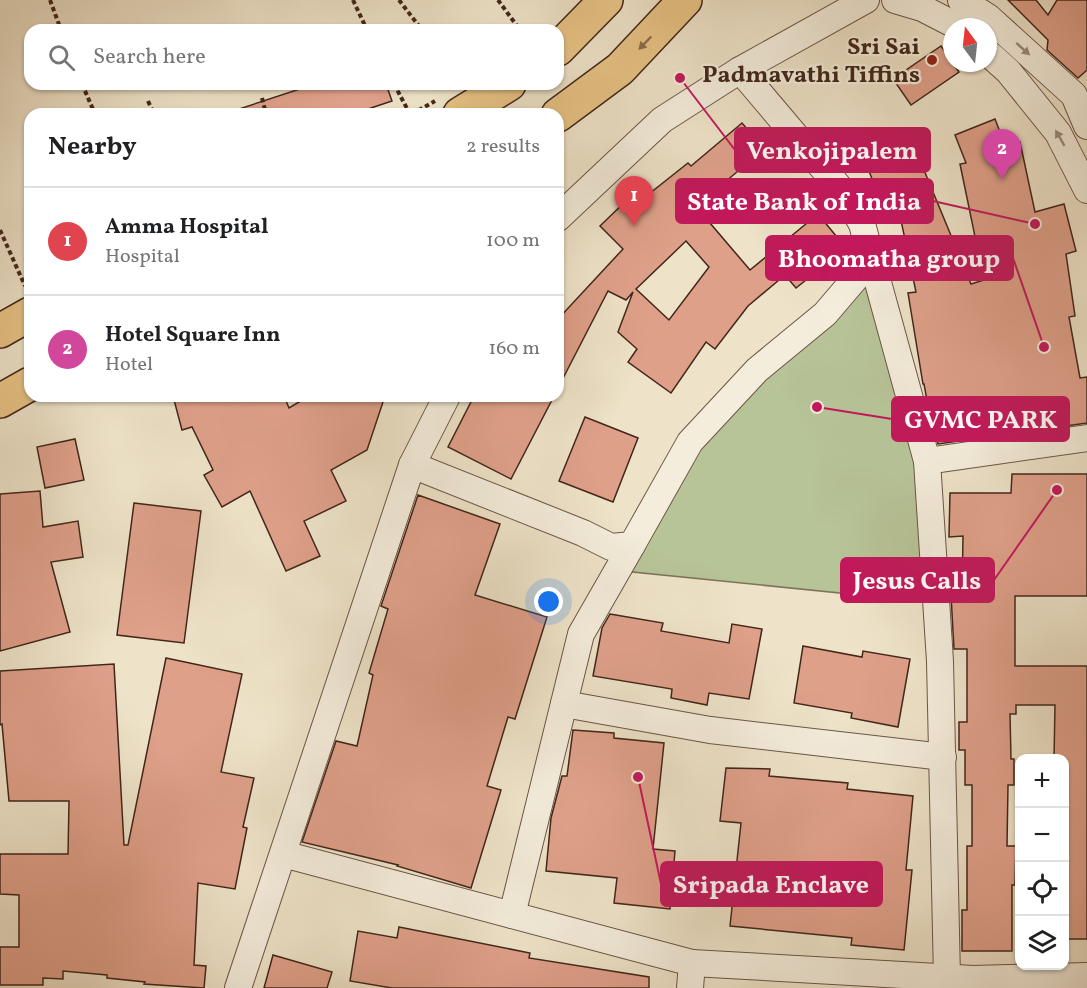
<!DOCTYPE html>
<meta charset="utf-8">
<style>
body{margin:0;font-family:Vollkorn,serif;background:#f2f2f2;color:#202124}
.controls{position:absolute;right:18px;bottom:18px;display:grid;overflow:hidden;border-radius:12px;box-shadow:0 2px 4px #0004}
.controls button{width:54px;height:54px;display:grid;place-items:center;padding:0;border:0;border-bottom:2px solid #e0e0e0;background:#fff;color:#202124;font:30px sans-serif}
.compass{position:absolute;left:943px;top:18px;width:54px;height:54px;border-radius:50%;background:#fff;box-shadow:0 2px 4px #0004;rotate:345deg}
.you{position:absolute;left:549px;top:602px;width:21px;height:21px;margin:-15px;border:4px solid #fff;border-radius:50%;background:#1a73e8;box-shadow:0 0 0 9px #1a73e833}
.badge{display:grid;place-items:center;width:39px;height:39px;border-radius:50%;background:#0f766e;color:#fff;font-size:20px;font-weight:700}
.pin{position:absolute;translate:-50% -50px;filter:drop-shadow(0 2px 3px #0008)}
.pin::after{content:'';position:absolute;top:32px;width:21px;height:18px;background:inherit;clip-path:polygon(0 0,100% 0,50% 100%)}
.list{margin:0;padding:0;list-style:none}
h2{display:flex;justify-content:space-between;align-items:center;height:78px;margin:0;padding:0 24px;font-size:26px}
h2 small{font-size:20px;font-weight:400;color:#757577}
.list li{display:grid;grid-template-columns:39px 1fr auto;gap:18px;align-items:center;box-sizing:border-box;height:108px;padding:0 24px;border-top:2px solid #e0e0e0}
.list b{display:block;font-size:22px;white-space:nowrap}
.list p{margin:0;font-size:20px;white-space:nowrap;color:#757577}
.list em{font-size:20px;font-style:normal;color:#757577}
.icon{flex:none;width:33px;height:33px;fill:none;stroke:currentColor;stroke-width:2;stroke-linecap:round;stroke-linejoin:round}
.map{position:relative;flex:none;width:1087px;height:988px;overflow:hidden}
.search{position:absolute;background:#fff;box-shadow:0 2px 4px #0004;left:24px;top:24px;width:540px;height:66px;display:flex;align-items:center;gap:15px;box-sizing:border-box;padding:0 21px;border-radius:18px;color:#757577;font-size:22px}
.panel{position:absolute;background:#fff;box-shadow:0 2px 4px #0004;left:24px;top:108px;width:540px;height:294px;border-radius:18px}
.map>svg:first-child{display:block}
.green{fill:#b7c498;stroke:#7c7559;stroke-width:1.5}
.building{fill:#dfa08a;stroke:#41261a;stroke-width:1.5;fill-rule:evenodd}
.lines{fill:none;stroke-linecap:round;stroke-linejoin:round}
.minor-casing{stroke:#6c5546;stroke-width:28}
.major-casing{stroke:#41261a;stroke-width:36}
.path{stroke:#41261a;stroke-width:4;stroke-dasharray:4.5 3;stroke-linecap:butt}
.minor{stroke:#f4eddc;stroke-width:26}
.major{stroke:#e7c284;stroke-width:33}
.oneway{fill:#8c6c4a}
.oneway2{fill:#9a8a7b}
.poi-dot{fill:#8f2418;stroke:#f4eddc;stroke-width:2}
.labels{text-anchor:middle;stroke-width:4.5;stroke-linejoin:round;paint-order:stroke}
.poi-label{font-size:24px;font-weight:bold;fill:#41261a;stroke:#f4eddc;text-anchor:end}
.leader{fill:none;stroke:#c2185b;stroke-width:2}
.callout-dot{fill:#c2185b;stroke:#f4eddc;stroke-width:2}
.callout{fill:#c2185b;stroke:#c2185b;stroke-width:2}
.callout-label{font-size:26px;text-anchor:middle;font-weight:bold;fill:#fff}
</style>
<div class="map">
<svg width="1087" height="988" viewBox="0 0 1087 988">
<rect width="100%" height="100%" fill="#eee3c9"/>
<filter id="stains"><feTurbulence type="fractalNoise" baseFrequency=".00333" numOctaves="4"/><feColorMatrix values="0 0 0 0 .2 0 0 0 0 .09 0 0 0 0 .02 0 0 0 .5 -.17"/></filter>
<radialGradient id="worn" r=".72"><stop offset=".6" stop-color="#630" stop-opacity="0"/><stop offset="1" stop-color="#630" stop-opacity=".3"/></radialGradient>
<polygon class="green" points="871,268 914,444 928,602 623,571 692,448"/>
<g class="building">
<polygon points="1008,0 1036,0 1048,15 1057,0 1087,0 1087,70 1078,78 1047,50 1048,40"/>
<polygon points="941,46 959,72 911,105 893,79"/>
<polygon points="315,84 386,84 392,101 353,114 236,114 236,110"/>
<polygon points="995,119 1005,145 1020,142 1035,212 1064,204 1076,251 1066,254 1075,316 1069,317 1080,378 1087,377 1087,423 938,444 928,406 924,384 923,384 908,293 916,292 893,182 876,189 860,148 907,129 971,284 984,280 960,164 966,163 955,135"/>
<path d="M742 123 764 149 712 193 726 211 710 223 750 270 818 214 846 248 796 288 785 275 748 306 715 349 706 342 671 393 628 362 637 349 618 332 633 292 626 300 608 291 558 388V319L623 249 600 226 633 194 640 201 688 163 691 166ZM686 241 709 267 669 320 636 289Z"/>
<polygon points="173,396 284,396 289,408 309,396 385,396 367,450 331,470 346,501 304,521 320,556 286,571 250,491 222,507 204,475 213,470 192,427 182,430"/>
<polygon points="474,396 554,396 511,479 448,447"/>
<polygon points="585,417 638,438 613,502 559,481"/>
<polygon points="75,439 84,480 45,488 37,447"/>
<polygon points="1012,474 1087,474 1087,596 1015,596 1015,666 1087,666 1087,939 1065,939 1065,759 1054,759 1055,705 1016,705 1016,714 1010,714 1011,759 1014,759 1014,785 1008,785 1007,846 1016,846 1015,885 1012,885 1012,951 962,951 962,910 967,910 967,846 972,846 972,785 965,785 965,750 959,750 959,722 967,722 967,649 954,649 951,595 962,595 963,536 949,537 950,493 1011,493"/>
<polygon points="40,491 43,527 78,521 83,557 51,562 70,632 0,651 0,494"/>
<polygon points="418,495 500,524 475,595 547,617 515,719 508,717 487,786 501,790 471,888 397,866 398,865 302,842 336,741 357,746 373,675 369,673 388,609 381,606"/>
<polygon points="134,503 201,511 184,643 117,635"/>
<polygon points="610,614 663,623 661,631 729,643 732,624 762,629 749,699 709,693 707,705 671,698 672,689 593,676 602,628"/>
<polygon points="803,646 862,657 863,651 910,659 898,727 851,718 852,713 794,703"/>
<polygon points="166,658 242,674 221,772 254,778 243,827 247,828 235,889 198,883 194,965 206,966 204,988 144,984 145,982 107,978 107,975 63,971 63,979 43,978 43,985 0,985 0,947 19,947 19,895 0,894 0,854 68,854 69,801 9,801 2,724 0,725 0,671 114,664 124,845 128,845"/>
<polygon points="573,730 614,733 614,738 664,743 653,849 675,851 670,909 614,903 617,878 546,871 551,818 562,776 567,776"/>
<polygon points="726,768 770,769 769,776 848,783 847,789 913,796 906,870 912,870 904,950 851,945 852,938 730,926 741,823 720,821"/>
<polygon points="399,927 530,953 529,958 649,977 649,988 392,988 350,981 358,931 397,938"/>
<polygon points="273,955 332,972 327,988 264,988"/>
</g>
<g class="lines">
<g class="minor-casing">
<g id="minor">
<polyline points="895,0 922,8 959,27"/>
<polyline points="961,0 988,17 1074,95 1087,126"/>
<polyline points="988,53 1008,71 1058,133 1087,190"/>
<polyline points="740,70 844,193 862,224 927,461 940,661 947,978"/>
<polyline points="558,218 662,120 740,70 866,0"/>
<polyline points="927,461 1087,438"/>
<polyline points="412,465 583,533 611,547 632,545 690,442 757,370 825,314 872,259"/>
<polyline points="564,704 710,730 943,757"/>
<polyline points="283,854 692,963"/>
<polyline points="512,915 581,634 632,545"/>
<polyline points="238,988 412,465 447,396"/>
<polyline points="690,988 692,963 973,979 1087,976"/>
</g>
</g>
<g class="major-casing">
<g id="major">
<polyline points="558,49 606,0"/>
<polyline points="460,114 509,84"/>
<polyline points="558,115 620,69 685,0"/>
<polyline points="0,331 30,314"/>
<polyline points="0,401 30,384"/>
</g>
</g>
<g class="path">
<polyline points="50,0 61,30"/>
<polyline points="353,0 367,30"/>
<polyline points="399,0 422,30"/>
<polyline points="498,0 520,30"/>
<polyline points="82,84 95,114"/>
<polyline points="394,84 410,114"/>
<polyline points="262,98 266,114"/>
<polyline points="148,101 154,114"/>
<polyline points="412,114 435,101"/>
<polyline points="0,230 25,286"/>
</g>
<use href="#minor" class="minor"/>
<use href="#major" class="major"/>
</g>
<defs><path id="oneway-solid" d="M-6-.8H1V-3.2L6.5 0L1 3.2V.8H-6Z" transform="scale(1.5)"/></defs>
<use class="oneway" href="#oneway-solid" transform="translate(645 43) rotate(134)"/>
<g class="oneway2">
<use href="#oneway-solid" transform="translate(1023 49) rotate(42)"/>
<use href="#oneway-solid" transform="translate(1060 138) rotate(-120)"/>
</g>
<circle class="poi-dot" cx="932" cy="60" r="6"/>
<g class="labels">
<g class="poi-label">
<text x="920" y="54">Sri Sai<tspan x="920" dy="28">Padmavathi Tiffins</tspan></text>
</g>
</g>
<path class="leader" d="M680 78L735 150M1035 224L933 201M1044 347L1013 258M817 407L892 419M1057 490L994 580M638 777L661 884"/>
<g class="callout-dot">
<circle cx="680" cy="78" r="6"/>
<circle cx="1035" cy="224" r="6"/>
<circle cx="1044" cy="347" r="6"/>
<circle cx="817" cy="407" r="6"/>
<circle cx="1057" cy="490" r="6"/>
<circle cx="638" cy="777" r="6"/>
</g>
<g class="callout">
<rect x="735" y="128" width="195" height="44" rx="6"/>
<rect x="676" y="179" width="257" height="44" rx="6"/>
<rect x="766" y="236" width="247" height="44" rx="6"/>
<rect x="892" y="397" width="177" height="44" rx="6"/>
<rect x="841" y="558" width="153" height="44" rx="6"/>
<rect x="661" y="862" width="221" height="44" rx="6"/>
</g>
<g class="callout-label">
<text x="832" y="159">Venkojipalem</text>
<text x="804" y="210">State Bank of India</text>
<text x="889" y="267">Bhoomatha group</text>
<text x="981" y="428">GVMC PARK</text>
<text x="917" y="589">Jesus Calls</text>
<text x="771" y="893">Sripada Enclave</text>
</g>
<rect width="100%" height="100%" filter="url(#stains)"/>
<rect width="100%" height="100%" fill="url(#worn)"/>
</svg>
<div class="controls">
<button>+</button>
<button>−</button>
<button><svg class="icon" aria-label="locate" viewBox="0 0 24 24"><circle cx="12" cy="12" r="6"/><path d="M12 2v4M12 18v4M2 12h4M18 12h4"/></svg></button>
<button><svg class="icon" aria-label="layers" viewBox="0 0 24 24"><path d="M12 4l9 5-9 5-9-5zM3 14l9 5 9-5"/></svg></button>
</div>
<svg class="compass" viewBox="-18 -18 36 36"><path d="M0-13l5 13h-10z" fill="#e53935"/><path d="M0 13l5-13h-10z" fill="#757577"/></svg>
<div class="you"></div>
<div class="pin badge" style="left:634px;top:226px;background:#e0444e">1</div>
<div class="pin badge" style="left:1002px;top:179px;background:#d1479c">2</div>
<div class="search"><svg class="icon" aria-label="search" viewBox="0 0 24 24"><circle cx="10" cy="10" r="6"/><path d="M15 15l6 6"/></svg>Search here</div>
<section class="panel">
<h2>Nearby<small>2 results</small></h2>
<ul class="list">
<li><span class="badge" style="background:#e0444e">1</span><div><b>Amma Hospital</b><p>Hospital</p></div><em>100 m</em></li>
<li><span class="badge" style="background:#d1479c">2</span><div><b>Hotel Square Inn</b><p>Hotel</p></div><em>160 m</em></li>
</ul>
</section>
</div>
